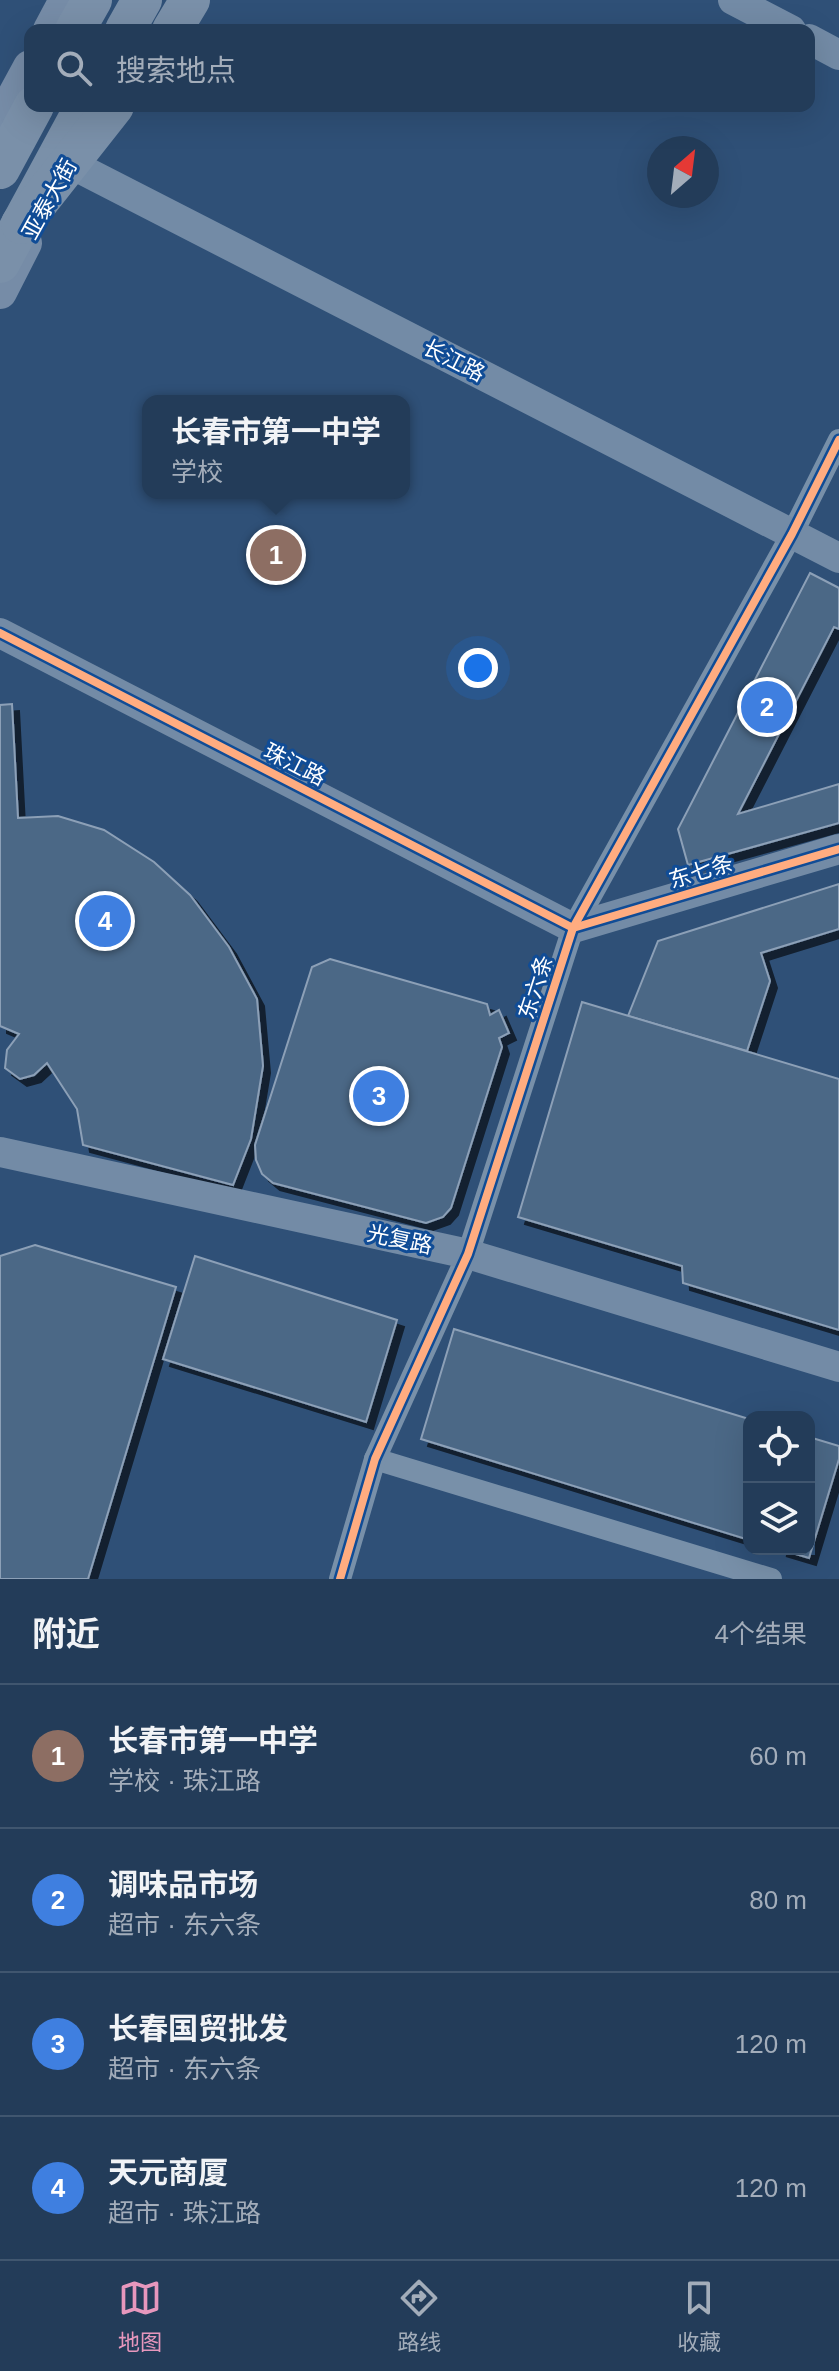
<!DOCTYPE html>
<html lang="zh">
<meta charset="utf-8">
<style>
body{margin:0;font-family:Helvetica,"Noto Sans SC",sans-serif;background:#2f4762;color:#f1f3f6}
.controls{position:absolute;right:24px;bottom:24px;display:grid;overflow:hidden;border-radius:16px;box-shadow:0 8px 32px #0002}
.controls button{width:72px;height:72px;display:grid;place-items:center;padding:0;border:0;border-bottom:2px solid #40566f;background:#233c59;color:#f1f3f6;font:40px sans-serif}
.compass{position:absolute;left:647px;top:136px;width:72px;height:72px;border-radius:50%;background:#233c59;box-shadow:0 8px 32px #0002;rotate:28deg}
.you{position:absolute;left:478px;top:668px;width:28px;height:28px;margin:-20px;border:6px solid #fff;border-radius:50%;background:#1a73e8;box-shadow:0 0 0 12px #1a73e833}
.badge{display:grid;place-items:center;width:52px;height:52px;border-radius:50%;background:#e797bd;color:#fff;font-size:26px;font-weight:700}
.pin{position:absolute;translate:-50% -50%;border:4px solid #fff;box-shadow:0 2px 8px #0006}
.popup{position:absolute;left:142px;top:395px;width:268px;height:104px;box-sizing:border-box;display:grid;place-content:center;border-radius:16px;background:#233c59;filter:drop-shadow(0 2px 6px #0005);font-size:26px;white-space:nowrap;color:#a3adba}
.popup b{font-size:30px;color:#f1f3f6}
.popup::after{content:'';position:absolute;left:50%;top:100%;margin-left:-16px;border:16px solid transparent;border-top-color:#233c59}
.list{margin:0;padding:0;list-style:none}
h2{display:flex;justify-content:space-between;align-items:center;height:104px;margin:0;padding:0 32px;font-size:34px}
h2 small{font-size:26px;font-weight:400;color:#a3adba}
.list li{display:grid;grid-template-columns:52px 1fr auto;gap:24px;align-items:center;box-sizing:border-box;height:144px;padding:0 32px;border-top:2px solid #40566f}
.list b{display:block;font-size:30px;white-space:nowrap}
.list p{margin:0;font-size:26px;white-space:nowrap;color:#a3adba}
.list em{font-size:26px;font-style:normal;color:#a3adba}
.icon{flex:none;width:44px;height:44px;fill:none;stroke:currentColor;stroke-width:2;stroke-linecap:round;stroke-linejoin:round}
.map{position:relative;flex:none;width:839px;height:1579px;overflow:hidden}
.search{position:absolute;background:#233c59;box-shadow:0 8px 32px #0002;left:24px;right:24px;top:24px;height:88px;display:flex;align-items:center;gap:20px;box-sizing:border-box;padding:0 28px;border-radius:16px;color:#a3adba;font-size:30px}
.sheet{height:680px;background:#233c59}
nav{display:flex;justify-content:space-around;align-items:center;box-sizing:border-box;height:112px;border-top:2px solid #40566f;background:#233c59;font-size:22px;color:#a3adba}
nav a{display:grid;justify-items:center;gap:4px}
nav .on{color:#e797bd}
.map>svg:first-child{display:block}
.building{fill:#4c6786;stroke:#8ca0b7;stroke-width:2;filter:url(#shadow)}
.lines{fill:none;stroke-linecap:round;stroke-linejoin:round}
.street{stroke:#7890a9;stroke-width:22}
.secondary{stroke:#738ba6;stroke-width:30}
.primary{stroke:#768ca7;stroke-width:34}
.highway{stroke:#7a90a9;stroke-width:40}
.highway-bridge{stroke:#7a90a9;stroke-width:40}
.cycleway-casing{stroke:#104c96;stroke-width:13}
.cycleway{stroke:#ffac80;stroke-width:8}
.labels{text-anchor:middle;stroke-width:6;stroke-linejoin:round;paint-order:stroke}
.street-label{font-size:22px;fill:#fff;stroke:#104c96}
</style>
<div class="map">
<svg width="839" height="1579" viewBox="0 0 839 1579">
<defs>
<filter id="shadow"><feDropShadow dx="7" dy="7" stdDeviation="0" flood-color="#0009"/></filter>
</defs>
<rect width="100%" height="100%" fill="#2f5077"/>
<g class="building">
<polygon points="810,573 839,588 839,629 834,627 738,814 839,784 839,823 688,865 678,829"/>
<polygon points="12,704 18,818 58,816 104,830 154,862 190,895 229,947 257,999 263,1066 251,1139 233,1185 83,1145 77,1109 47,1063 34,1075 20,1079 5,1068 7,1050 19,1034 0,1026 0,705"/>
<polygon points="839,884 839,929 761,953 770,981 747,1051 628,1016 658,941"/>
<polygon points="330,959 487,1004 490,1015 499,1010 509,1033 499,1038 502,1047 451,1208 443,1217 426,1223 273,1183 262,1174 256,1160 255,1145 312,967"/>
<polygon points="582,1002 839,1079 839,1330 683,1283 682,1266 518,1217"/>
<polygon points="35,1245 176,1287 88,1579 0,1579 0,1256"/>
<polygon points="195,1256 397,1320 366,1422 163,1359"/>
<polygon points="454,1329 749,1419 749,1540 421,1439"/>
<polygon points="809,1437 839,1446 839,1459 809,1558 779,1549 809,1549"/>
</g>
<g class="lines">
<g class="street">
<polyline points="375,1459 771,1579"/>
<polyline points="340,1579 375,1459 468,1254 573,928 792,534 839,440"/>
</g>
<g class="secondary">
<polyline points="733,0 791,30"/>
<polyline points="809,39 839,55"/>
<polyline points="69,163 839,558"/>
<polyline points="0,633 573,928 839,849"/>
<polyline points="0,1152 468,1254 839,1367"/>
</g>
<g class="primary">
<polyline points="50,30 66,0"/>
<polyline points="0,122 30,67"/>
<polyline points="0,292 25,243"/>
</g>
<g class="highway">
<polyline points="75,30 92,0"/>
<polyline points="125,30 142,0"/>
<polyline points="172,30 190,0"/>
<polyline points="0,169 34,106"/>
<polyline points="0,263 85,106"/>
</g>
<polyline class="highway-bridge" points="21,224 114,106"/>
<g class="cycleway-casing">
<g id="cycleway">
<polyline points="0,633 573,928 839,849"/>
<polyline points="340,1579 375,1459 468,1254 573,928 792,534 839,440"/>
</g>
</g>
<use href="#cycleway" class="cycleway"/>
</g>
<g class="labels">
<g class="street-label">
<text transform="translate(49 199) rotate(-61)" y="8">亚泰大街</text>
<text transform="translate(454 360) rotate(27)" y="8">长江路</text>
<text transform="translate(295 764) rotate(27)" y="8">珠江路</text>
<text transform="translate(701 871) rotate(-17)" y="8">东七条</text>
<text transform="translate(535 987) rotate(-72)" y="8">东六条</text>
<text transform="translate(400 1239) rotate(12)" y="8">光复路</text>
</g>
</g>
</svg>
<div class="controls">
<button><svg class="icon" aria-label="locate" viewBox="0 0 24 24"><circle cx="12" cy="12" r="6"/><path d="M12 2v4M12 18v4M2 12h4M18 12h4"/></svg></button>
<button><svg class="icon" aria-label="layers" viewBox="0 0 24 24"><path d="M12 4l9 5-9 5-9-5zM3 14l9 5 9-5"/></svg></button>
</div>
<svg class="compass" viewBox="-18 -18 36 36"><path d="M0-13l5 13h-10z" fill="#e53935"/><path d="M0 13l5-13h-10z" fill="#a3adba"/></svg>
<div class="you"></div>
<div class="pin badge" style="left:276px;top:555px;background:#8d6e63">1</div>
<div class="popup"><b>长春市第一中学</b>学校</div>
<div class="pin badge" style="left:767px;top:707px;background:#3f7fe0">2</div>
<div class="pin badge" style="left:379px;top:1096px;background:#3f7fe0">3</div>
<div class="pin badge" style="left:105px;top:921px;background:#3f7fe0">4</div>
<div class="search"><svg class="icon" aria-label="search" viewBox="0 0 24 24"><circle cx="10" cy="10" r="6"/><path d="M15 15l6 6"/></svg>搜索地点</div>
</div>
<section class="sheet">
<h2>附近<small>4个结果</small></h2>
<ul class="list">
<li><span class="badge" style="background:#8d6e63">1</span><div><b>长春市第一中学</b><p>学校 · 珠江路</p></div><em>60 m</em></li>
<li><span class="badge" style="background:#3f7fe0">2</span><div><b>调味品市场</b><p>超市 · 东六条</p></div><em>80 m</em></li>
<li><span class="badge" style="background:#3f7fe0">3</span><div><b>长春国贸批发</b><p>超市 · 东六条</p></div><em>120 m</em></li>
<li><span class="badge" style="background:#3f7fe0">4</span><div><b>天元商厦</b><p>超市 · 珠江路</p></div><em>120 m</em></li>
</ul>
</section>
<nav>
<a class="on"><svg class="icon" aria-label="map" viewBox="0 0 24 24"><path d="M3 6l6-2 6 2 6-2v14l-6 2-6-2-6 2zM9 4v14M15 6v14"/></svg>地图</a>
<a><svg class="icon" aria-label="directions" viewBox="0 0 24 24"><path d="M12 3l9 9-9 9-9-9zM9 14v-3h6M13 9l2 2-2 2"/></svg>路线</a>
<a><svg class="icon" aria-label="saved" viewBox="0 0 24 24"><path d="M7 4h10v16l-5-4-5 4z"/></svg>收藏</a>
</nav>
